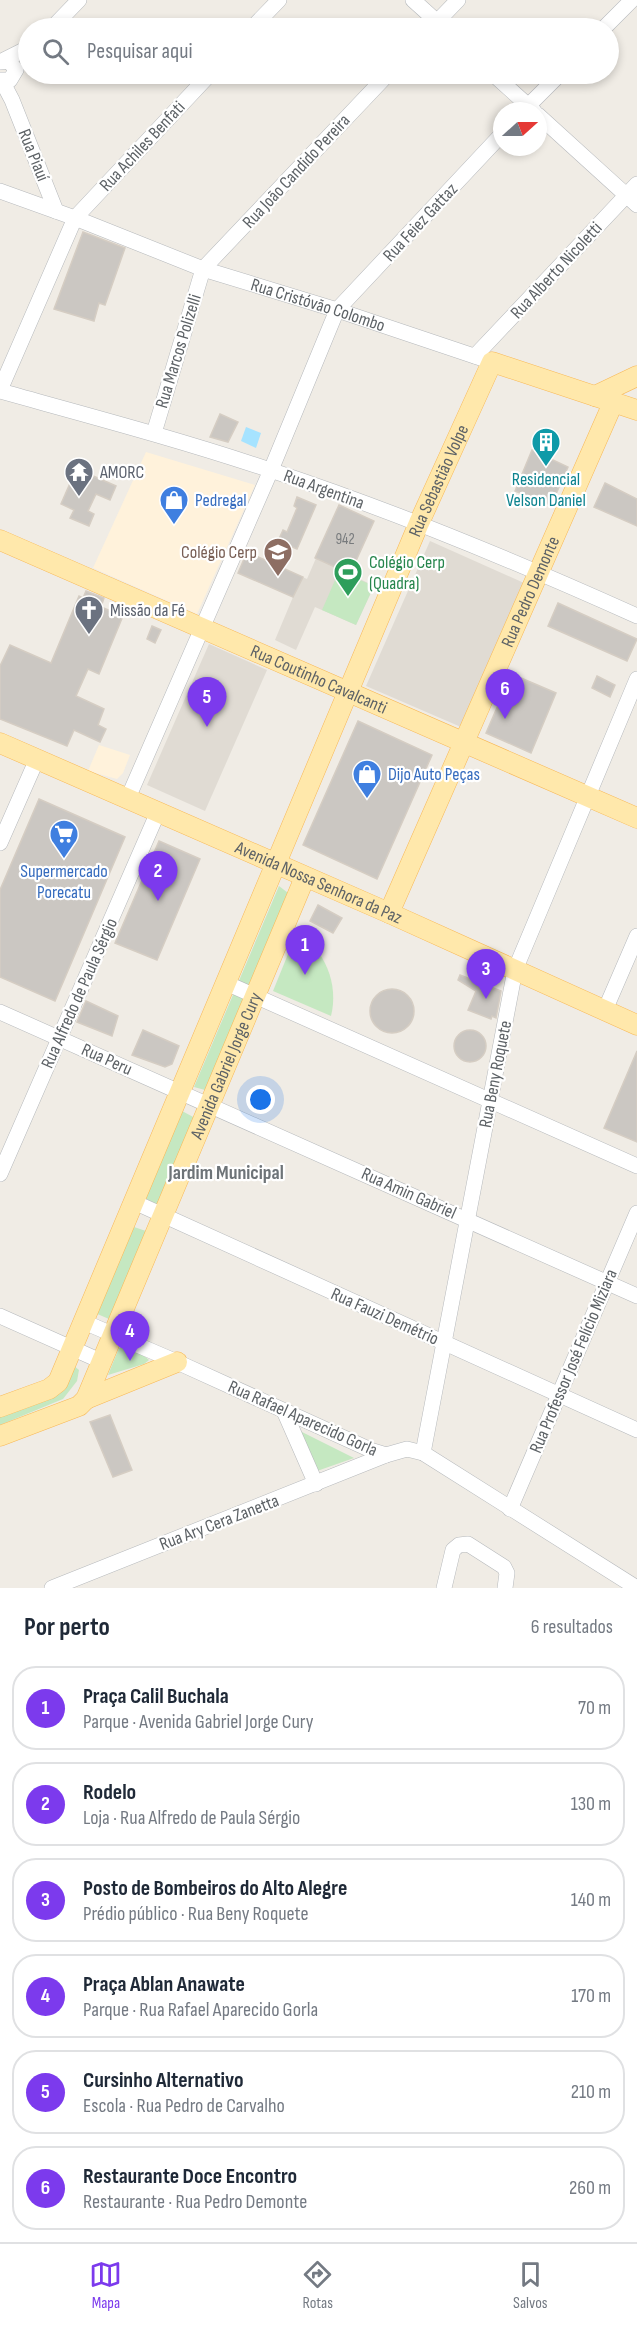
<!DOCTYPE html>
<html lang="pt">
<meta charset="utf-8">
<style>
body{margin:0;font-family:"Sofia Sans Condensed",sans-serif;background:#f6f6f7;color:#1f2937}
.compass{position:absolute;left:493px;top:102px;width:54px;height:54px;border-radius:50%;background:#fff;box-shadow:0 3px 9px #0003;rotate:69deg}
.you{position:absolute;left:261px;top:1100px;width:21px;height:21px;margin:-15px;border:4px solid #fff;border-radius:50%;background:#1a73e8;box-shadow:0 0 0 9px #1a73e833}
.badge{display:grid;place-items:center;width:39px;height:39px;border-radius:50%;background:#7c3aed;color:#fff;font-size:20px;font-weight:700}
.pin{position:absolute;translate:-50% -50px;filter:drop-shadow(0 2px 3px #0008)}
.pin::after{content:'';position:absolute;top:32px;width:21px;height:18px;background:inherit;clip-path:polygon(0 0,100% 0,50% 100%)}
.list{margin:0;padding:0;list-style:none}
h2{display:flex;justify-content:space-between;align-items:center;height:78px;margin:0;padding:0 24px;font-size:26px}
h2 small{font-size:20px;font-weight:400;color:#747a83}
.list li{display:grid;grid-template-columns:39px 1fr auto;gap:18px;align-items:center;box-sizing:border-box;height:84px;margin:0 12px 12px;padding:0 12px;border:2px solid #e0e1e3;border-radius:24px}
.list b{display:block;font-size:22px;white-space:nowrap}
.list p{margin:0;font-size:20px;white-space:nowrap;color:#747a83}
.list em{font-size:20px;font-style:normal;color:#747a83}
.icon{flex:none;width:33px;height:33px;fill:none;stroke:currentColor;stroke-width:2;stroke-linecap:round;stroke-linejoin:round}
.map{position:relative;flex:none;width:637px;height:1588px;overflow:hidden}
.search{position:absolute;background:#fff;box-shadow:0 3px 9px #0003;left:18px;right:18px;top:18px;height:66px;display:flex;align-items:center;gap:15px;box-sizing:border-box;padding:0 21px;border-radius:33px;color:#747a83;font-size:22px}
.sheet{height:654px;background:#fff}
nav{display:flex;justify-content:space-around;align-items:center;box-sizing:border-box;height:84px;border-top:2px solid #e0e1e3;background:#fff;font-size:16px;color:#747a83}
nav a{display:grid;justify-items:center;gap:3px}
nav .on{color:#7c3aed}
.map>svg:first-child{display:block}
.commercial{fill:#fff2db}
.education{fill:#e0dbd3}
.green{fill:#c5e8c1}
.water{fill:#a6e3ff}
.building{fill:#cbc7c2;stroke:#d5cdc3;stroke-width:1.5}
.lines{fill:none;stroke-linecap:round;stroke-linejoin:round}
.minor-casing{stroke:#b6b9bc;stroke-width:16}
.major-casing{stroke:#f8b856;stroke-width:21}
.minor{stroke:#fff;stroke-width:15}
.major{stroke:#ffe8ab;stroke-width:20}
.labels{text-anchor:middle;stroke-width:4.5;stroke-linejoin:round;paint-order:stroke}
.number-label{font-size:15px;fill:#787b7d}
.street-label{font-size:18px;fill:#5d6266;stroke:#fff}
.worship-label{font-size:18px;fill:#5b616d;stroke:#fff;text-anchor:start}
.culture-label{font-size:18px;fill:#0d838f;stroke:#fff}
.shop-label{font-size:18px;fill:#366cbe;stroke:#fff;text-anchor:start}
.education-label{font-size:18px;fill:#785e54;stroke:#fff;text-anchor:end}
.leisure-label{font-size:18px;fill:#27864d;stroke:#fff;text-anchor:start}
.neighbourhood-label{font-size:20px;font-weight:bold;fill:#6e7478;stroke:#fff}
</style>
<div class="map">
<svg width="637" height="1588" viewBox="0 0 637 1588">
<rect width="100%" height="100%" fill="#f0ece5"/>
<g class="commercial">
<polygon points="146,452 255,485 197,614 93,568"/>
<polygon points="99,745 130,755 123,773 117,779 88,771"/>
</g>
<g class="education">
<polygon points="339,505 374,521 350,574 374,586 356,625 315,607 296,650 275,640 293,597 238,573 247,552 307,579"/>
<polygon points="430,541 524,583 461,727 366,686"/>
<polygon points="209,644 267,670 205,811 147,785"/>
</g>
<g class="green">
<polygon points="339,571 374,586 356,625 322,610"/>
<polygon points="279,886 292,896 250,992 205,1090 194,1087"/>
<path d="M297 932C325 950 339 984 331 1016L273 991Z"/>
<polygon points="182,1111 197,1119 159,1207 145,1198"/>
<polygon points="134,1227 149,1232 109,1319 95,1313"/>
<polygon points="123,1347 143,1355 149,1360 144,1364 108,1375 119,1348"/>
<polygon points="74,1366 79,1370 77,1381 63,1399 0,1425 0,1412"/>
<polygon points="298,1430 354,1458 317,1471"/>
</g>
<polygon class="water" points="246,427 261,433 256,448 241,441"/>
<g class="building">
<polygon points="83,232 125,248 105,305 99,303 94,321 54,309"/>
<polygon points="220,414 238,422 228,442 210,437"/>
<polygon points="532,450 568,467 551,505 515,491"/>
<polygon points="84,472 116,486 110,500 96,494 88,511 94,514 89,526 70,518 74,510 61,504 71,481 78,484"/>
<polygon points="605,483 637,499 637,526 594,507"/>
<polygon points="297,497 316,505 297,549 278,541 283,530 287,532 297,508 294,506"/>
<polygon points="339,505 374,521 350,574 315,558"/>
<polygon points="247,552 303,577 293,597 238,573"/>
<polygon points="86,591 104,598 101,607 123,616 99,674 88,669 76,696 104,709 98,725 106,729 100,742 74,730 67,746 0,719 0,666 10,645 51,663 79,596 83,598"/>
<polygon points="558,603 637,639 627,661 548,626"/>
<polygon points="152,626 161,630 155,643 147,639"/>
<polygon points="597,676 615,685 610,697 592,688"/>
<polygon points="521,678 556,693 531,753 486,733 502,696 512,700"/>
<polygon points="358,721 432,755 377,879 303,845"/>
<polygon points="39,799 125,837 55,1001 0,977 0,890"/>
<polygon points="159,841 200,859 157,960 115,943"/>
<polygon points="318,905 342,918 333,933 310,921"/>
<polygon points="460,975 501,991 496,1018 492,1016 491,1019 468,1010 476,991 458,980"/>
<circle cx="392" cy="1011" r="22"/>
<polygon points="86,1001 118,1016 112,1036 77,1022"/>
<circle cx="470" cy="1046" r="16"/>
<polygon points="143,1030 179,1046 172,1064 165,1067 132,1055"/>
<polygon points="637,1051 637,1142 604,1128"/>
<polygon points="110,1415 132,1470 113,1477 90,1422"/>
</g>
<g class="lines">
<g class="minor-casing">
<g id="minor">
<polyline points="413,0 444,28"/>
<polyline points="52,28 79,0"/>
<polyline points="252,28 279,0"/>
<polyline points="431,28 458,0"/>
<polyline points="604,28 632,0"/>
<polyline points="4,60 28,48"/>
<polyline points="0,62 9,61 16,70 10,80 0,80"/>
<polyline points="493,74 534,111"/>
<polyline points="2,81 12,100 56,211"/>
<polyline points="523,111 560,74"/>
<polyline points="538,115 637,205"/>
<path id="s1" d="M0 191 75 218 203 269 337 310 492 362"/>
<polyline points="475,356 637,184"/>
<polyline points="0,390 75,218 210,74"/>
<path d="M0 391C90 416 181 440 270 470 395 511 517 562 637 616"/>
<polyline points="154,433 203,269 388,74"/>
<polyline points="128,798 271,470 337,310 502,134"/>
<polyline points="0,843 37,759"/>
<polyline points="226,983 637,1166"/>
<polyline points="605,1010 637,936"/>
<polyline points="0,1012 637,1296"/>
<polyline points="0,1174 158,812"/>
<polyline points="134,1202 637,1430"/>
<polyline points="0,1316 103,1362"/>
<polyline points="84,1322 177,1362 373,1451 386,1455 407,1449 423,1453 637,1588"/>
<polyline points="284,1411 316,1484"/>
<polyline points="423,1453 515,970 637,679"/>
<polyline points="510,1509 637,1213"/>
<polyline points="52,1588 386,1455"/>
<polyline points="444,1588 453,1550 459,1545 468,1544 504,1567 507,1573 505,1588"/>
</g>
</g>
<g class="major-casing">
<g id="major">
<polyline points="595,396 637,376"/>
<path id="s2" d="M0 540 637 818"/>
<path id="s3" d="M0 743 389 913 637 1025"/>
<path id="s4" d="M389 913 613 403"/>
<polyline points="86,1399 177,1362"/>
<path id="s5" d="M0 1407 49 1389 58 1382 419 523 492 362 637 410"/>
<path id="s6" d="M0 1436 79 1406 86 1399 305 877"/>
</g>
</g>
<use href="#minor" class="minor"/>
<use href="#major" class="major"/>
</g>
<defs>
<g id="building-pin" transform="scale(1.5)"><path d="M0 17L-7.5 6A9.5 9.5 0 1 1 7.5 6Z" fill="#0f9aa8" stroke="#fff"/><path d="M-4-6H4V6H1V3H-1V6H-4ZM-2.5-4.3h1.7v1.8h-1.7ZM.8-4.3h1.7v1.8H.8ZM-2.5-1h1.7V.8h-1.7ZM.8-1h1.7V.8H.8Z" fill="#fff"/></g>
<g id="temple-pin" transform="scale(1.5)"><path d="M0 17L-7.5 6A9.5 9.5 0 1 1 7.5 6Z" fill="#6b7280" stroke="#fff"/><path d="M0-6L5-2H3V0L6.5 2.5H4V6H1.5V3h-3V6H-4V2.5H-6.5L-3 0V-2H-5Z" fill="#fff"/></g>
<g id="shop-pin" transform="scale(1.5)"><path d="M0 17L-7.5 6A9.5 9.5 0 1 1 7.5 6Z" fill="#3f7fe0" stroke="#fff"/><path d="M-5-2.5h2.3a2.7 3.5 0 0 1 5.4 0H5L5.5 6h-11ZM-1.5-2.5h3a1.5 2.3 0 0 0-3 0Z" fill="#fff"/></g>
<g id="school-pin" transform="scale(1.5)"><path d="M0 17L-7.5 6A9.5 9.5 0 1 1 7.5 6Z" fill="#8d6e63" stroke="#fff"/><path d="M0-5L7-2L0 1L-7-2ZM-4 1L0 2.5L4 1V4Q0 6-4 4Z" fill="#fff"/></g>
<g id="stadium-pin" transform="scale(1.5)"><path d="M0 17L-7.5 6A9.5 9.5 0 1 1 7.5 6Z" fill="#2e9e5b" stroke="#fff"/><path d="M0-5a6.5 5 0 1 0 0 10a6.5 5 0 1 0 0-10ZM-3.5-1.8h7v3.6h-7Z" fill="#fff"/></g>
<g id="church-pin" transform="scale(1.5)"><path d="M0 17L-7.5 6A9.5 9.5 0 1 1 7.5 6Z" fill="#6b7280" stroke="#fff"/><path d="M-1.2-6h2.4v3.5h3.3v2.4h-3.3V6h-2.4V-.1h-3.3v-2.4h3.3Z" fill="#fff"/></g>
<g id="supermarket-pin" transform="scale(1.5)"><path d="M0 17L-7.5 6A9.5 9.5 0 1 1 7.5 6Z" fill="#3f7fe0" stroke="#fff"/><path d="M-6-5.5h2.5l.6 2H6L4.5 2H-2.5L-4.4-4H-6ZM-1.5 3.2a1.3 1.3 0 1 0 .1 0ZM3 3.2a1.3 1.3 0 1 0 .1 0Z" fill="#fff"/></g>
</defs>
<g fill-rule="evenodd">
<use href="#building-pin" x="546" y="442"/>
<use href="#temple-pin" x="79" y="472"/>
<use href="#shop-pin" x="174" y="500"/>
<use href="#school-pin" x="278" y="552"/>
<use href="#stadium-pin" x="348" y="572"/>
<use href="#church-pin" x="89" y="610"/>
<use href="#shop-pin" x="367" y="774"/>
<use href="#supermarket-pin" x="64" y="834"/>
</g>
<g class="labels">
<g class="number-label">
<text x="345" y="544">942</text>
</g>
<g class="street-label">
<text transform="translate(142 146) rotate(-47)" y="6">Rua Achiles Benfati</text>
<text transform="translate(34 155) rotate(68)" y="6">Rua Piauí</text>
<text transform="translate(296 171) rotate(-47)" y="6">Rua João Candido Pereira</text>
<text transform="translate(420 222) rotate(-47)" y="6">Rua Feiez Gattaz</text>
<text transform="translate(556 270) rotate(-47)" y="6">Rua Alberto Nicoletti</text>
<text dy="6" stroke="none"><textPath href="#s1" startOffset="338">Rua Cristóvão Colombo</textPath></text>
<text transform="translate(178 351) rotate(-73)" y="6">Rua Marcos Polizelli</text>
<text dy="6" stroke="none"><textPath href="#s5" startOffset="1042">Rua Sebastião Volpe</textPath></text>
<text transform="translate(324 489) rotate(20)" y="6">Rua Argentina</text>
<text dy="6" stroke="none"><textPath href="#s4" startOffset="351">Rua Pedro Demonte</textPath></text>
<text dy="6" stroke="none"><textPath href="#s2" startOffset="348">Rua Coutinho Cavalcanti</textPath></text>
<text dy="6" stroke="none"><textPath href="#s3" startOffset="348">Avenida Nossa Senhora da Paz</textPath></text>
<text transform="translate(79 993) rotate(-66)" y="6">Rua Alfredo de Paula Sérgio</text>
<text transform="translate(107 1059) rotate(24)" y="6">Rua Peru</text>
<text dy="6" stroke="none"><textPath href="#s6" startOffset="456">Avenida Gabriel Jorge Cury</textPath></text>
<text transform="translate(495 1074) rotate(-79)" y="6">Rua Beny Roquete</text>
<text transform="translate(409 1193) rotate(24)" y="6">Rua Amin Gabriel</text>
<text transform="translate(385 1316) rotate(24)" y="6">Rua Fauzi Demétrio</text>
<text transform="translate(573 1361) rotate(-67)" y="6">Rua Professor José Felício Miziara</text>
<text transform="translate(303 1418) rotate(24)" y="6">Rua Rafael Aparecido Gorla</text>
<text transform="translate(219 1522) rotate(-21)" y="6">Rua Ary Cera Zanetta</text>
</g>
<g class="worship-label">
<text x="100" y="478">AMORC</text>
<text x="110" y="616">Missão da Fé</text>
</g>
<g class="culture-label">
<text x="546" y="485">Residencial<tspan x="546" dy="21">Velson Daniel</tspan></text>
</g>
<g class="shop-label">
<text x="195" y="506">Pedregal</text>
<text x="388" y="780">Dijo Auto Peças</text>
<text x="64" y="877" text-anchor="middle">Supermercado<tspan x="64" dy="21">Porecatu</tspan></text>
</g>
<g class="education-label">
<text x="257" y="558">Colégio Cerp</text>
</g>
<g class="leisure-label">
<text x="369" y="568">Colégio Cerp<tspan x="369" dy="21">(Quadra)</tspan></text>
</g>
<g class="neighbourhood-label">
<text x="226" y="1179">Jardim Municipal</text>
</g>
</g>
</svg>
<svg class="compass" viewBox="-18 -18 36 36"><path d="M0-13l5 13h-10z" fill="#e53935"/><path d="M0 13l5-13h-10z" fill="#747a83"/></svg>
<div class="you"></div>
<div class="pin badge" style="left:305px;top:975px">1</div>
<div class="pin badge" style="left:158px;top:901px">2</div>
<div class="pin badge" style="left:486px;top:999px">3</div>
<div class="pin badge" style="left:130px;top:1361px">4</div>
<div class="pin badge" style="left:207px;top:727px">5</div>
<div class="pin badge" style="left:505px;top:719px">6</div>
<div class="search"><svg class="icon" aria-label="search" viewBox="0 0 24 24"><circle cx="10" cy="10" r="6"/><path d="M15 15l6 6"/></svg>Pesquisar aqui</div>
</div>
<section class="sheet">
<h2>Por perto<small>6 resultados</small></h2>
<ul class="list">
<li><span class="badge">1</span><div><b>Praça Calil Buchala</b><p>Parque · Avenida Gabriel Jorge Cury</p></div><em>70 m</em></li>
<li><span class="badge">2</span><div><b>Rodelo</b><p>Loja · Rua Alfredo de Paula Sérgio</p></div><em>130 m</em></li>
<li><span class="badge">3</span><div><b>Posto de Bombeiros do Alto Alegre</b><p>Prédio público · Rua Beny Roquete</p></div><em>140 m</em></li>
<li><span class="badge">4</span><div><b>Praça Ablan Anawate</b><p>Parque · Rua Rafael Aparecido Gorla</p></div><em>170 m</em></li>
<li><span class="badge">5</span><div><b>Cursinho Alternativo</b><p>Escola · Rua Pedro de Carvalho</p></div><em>210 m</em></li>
<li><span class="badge">6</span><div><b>Restaurante Doce Encontro</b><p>Restaurante · Rua Pedro Demonte</p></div><em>260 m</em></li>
</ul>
</section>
<nav>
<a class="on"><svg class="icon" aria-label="map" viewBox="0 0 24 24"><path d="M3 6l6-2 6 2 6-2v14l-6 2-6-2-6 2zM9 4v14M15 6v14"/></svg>Mapa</a>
<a><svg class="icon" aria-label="directions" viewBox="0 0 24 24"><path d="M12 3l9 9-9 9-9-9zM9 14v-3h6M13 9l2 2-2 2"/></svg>Rotas</a>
<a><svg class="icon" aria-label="saved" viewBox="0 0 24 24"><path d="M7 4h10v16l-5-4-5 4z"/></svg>Salvos</a>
</nav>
